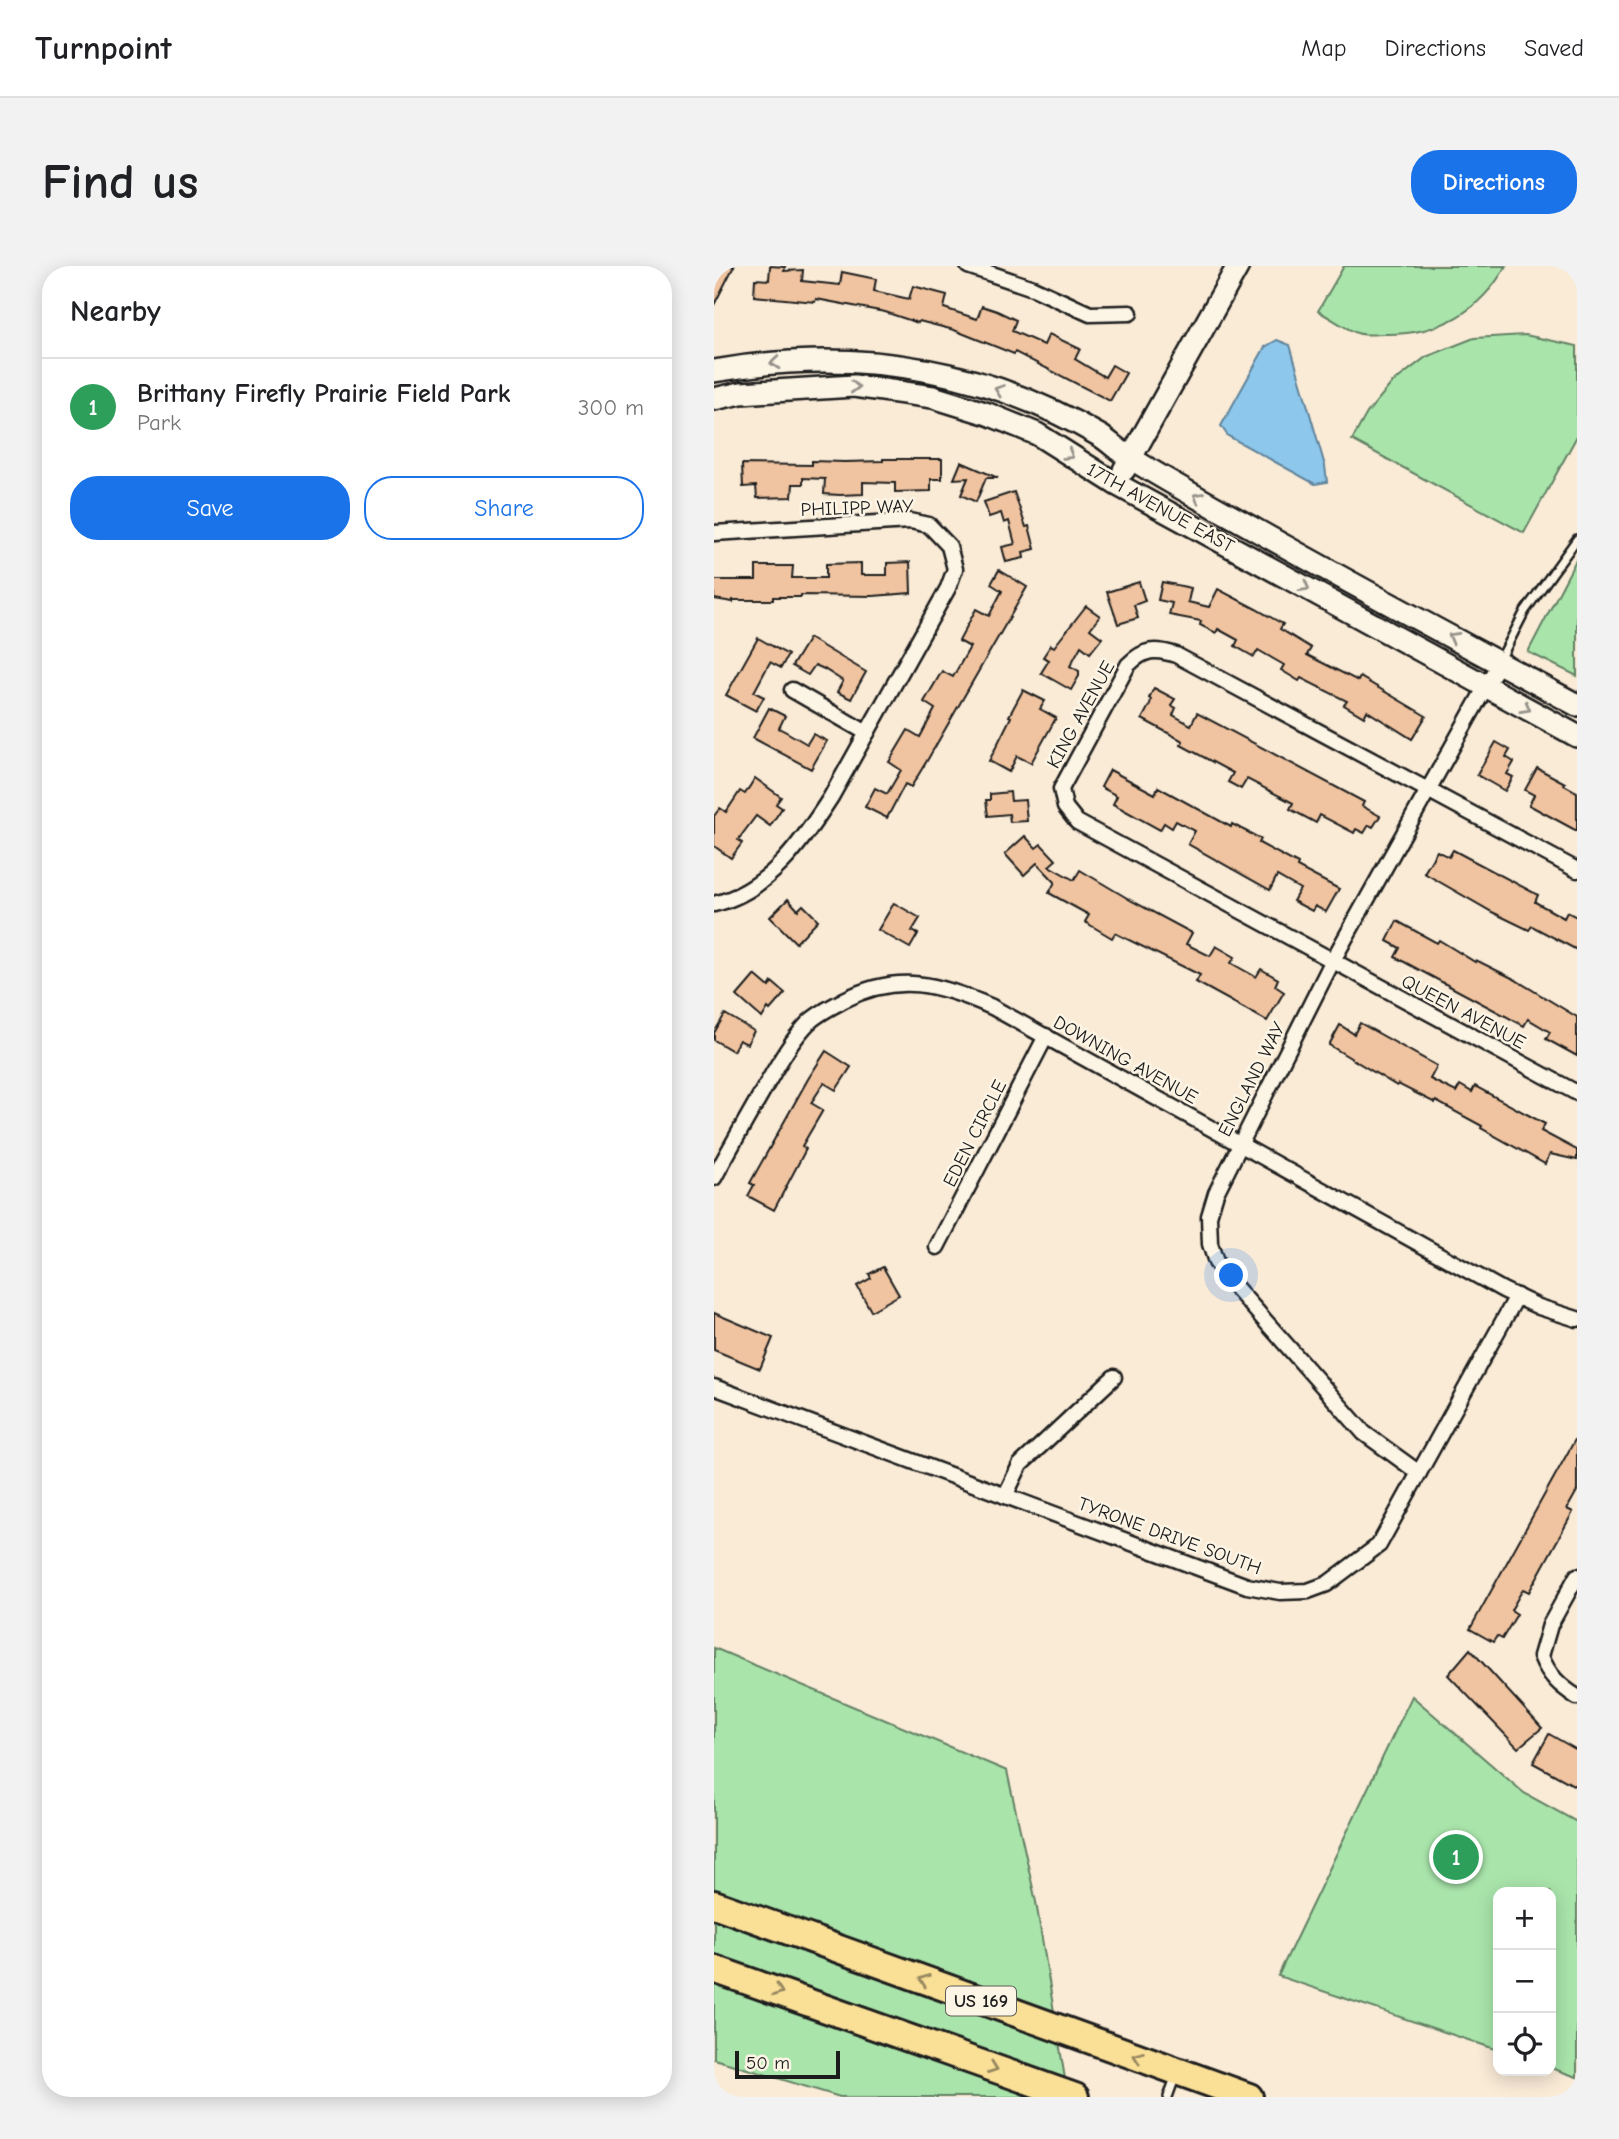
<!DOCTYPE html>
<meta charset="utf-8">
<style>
body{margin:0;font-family:"Comic Neue",sans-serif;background:#f2f2f2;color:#202124}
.controls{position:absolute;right:21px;bottom:21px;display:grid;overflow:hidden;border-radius:14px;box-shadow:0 4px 18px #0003}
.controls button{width:63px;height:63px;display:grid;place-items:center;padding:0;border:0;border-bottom:2px solid #e0e0e0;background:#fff;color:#202124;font:35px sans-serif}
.scale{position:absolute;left:21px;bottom:18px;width:105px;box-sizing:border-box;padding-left:7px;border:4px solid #1c1c1c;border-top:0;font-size:19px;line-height:24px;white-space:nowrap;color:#1c1c1c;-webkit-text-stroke:5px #fcf5e5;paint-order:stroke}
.you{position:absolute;left:518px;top:1010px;width:24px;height:24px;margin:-18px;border:5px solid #fff;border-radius:50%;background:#1a73e8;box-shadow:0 0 0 10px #1a73e833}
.badge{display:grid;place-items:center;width:46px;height:46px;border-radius:50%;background:#1a73e8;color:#fff;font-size:23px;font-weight:700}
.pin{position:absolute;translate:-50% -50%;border:4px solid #fff;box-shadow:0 2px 7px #0006}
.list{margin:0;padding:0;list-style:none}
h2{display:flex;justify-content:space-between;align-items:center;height:91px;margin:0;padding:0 28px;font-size:30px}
h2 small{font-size:23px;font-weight:400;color:#757577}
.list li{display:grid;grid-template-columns:46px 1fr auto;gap:21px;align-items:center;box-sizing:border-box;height:98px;padding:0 28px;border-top:2px solid #e0e0e0}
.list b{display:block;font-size:26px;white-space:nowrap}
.list p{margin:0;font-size:23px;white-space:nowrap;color:#757577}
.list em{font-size:23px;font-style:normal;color:#757577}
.actions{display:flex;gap:14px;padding:21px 28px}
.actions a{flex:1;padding:16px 0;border:2px solid #1a73e8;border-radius:28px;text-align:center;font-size:24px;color:#1a73e8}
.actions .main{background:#1a73e8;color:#fff}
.icon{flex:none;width:38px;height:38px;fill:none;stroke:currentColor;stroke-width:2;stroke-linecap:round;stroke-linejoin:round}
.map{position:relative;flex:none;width:863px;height:1831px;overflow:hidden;border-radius:28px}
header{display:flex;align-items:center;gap:42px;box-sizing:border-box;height:98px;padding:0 35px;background:#fff;border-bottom:2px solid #e0e0e0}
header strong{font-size:33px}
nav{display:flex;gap:38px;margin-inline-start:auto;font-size:24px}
.intro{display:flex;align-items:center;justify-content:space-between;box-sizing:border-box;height:168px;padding:0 42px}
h1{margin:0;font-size:49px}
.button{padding:18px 32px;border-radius:28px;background:#1a73e8;color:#fff;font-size:24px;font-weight:700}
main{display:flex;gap:42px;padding:0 42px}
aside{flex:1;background:#fff;border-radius:28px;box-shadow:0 4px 18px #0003}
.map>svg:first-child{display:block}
.green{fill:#a9e5ab;stroke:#628064;stroke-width:2}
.water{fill:#8dc7ec;stroke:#608399;stroke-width:2}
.building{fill:#f0c4a0;stroke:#1c1c1c;stroke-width:2}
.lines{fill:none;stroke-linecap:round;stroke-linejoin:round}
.lane-casing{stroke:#1c1c1c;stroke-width:12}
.street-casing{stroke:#1c1c1c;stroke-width:19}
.secondary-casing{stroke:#1c1c1c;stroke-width:26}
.highway-casing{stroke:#1c1c1c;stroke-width:32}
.lane{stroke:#fcf5e5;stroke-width:7}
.street{stroke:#fcf5e5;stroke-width:14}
.secondary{stroke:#fcf5e5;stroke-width:21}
.highway{stroke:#fadf96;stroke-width:26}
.oneway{stroke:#97938b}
.oneway2{stroke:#96875f}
.labels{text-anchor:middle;stroke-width:5;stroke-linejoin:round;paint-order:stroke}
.shield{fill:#fcf5e5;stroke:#5f5d58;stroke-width:2}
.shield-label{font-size:18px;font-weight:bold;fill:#1c1c1c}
.street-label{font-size:19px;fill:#1c1c1c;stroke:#fcf5e5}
</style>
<header>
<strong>Turnpoint</strong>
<nav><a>Map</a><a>Directions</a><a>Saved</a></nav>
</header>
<div class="intro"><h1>Find us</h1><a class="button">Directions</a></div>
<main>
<aside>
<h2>Nearby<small></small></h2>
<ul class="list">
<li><span class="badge" style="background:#2e9e5b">1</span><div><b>Brittany Firefly Prairie Field Park</b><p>Park</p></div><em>300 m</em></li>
</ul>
<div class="actions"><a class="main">Save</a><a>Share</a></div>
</aside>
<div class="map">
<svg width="863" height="1831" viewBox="0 0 863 1831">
<rect width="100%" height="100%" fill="#faebd7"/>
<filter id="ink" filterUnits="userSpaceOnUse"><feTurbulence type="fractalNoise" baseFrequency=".0143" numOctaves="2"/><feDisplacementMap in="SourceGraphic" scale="14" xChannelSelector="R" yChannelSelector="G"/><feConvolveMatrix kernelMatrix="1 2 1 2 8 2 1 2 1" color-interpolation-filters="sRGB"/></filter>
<g filter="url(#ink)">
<g class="green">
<path d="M630 0H792C765 47 723 69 670 68 662 68 651 70 643 67 630 62 617 52 604 45Z"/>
<polygon points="811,69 863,80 863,170 810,267 638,174 653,147 677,118 712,91 760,72"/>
<polygon points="863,292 863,410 814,386"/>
<polygon points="0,1382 293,1505 322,1636 354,1831 126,1831 0,1793"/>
<polygon points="698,1430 810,1527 863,1556 863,1811 837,1802 837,1626 784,1626 784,1784 564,1710"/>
</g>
<polygon class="water" points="563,74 576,79 611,200 613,216 601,218 514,170 507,160 551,81"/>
<g class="building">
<polygon points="0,0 20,0 0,39"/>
<polygon points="56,0 71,1 70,5 89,4 88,15 126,19 128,6 162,13 160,25 195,33 199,20 233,29 230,42 263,53 268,40 283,45 302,54 298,65 330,79 335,68 366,83 361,93 391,111 398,99 412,107 396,135 301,86 300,88 240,64 205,55 204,57 171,46 102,33 101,36 40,30 41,13 55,14"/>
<polygon points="169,193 228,193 228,213 217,213 217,225 181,226 181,217 149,216 149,228 126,229 110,228 111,213 89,212 89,218 79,218 78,231 43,232 42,220 29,221 28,198 98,199 98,195 131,196 169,195"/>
<polygon points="247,196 284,212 272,212 262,236 247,229 254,212 240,213"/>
<polygon points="300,226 312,261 315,260 321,283 309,286 310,292 292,296 288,281 301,278 295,255 290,257 287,247 275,251 270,236"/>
<polygon points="196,296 197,327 159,330 87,329 87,331 59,331 59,334 19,334 19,336 0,333 0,314 42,314 42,300 79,300 78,312 112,312 112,298 147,297 147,309 173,309 173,297"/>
<polygon points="285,304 313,321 214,493 197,521 191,518 173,552 151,541 161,522 173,528 187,504 175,496 194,464 206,471 221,443 210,436 228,405 239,411 244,402 256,381 245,375 262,343 275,350 288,325 277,318"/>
<polygon points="425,316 431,335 420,339 424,352 404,358 393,326"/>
<polygon points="448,316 477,322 474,336 495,341 504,323 542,343 569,358 566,363 597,382 593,389 644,415 646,411 712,450 698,473 653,445 650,451 630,439 633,435 587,412 585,415 567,404 570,399 544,384 540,391 521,380 524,374 504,363 502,367 486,359 487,355 455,349 458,337 444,334"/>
<polygon points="372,340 386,350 376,363 388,372 376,387 367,380 356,400 365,405 365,410 357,424 327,407 335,394 329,391 337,379 340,381"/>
<polygon points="44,372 74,389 67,402 56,396 40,426 50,431 42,445 12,429"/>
<polygon points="95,372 152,406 137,433 123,426 129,415 110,403 101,399 94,409 78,400"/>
<polygon points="440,422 461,433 457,439 462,442 459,449 477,459 483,447 650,536 648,540 666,550 659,561 655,559 650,567 642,563 640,567 606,549 602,557 576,543 579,537 533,513 527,523 514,516 519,507 467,479 469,475 428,453 436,438 437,434 435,432"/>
<polygon points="309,424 331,435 326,443 342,452 317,497 303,490 295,506 275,495 297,451 295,450"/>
<polygon points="55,442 71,450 65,462 74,467 93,478 99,468 113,475 97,503 39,472"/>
<polygon points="782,476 796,484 792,491 800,496 793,508 799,511 791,525 763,509"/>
<polygon points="823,502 851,517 850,519 863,526 863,565 815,539 820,529 811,524"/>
<polygon points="396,504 441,528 444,521 517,561 518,558 547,573 545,577 584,598 583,601 625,623 612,646 601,640 598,645 579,635 586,623 563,610 556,624 474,578 481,565 462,555 458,562 450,557 446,564 399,538 403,530 387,521"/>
<polygon points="41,512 67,531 62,538 68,542 56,560 42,550 24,574 28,577 17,592 0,580 0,550 6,542 12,546 26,525 31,528"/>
<polygon points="296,526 297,535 311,534 313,555 296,556 295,548 274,550 272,534 276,534 276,528"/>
<polygon points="311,570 322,582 327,578 342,594 335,600 360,614 366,604 418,635 478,667 472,678 496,690 502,680 521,691 517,697 542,711 547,703 564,713 561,720 570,726 553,755 482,716 486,709 401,667 398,672 371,656 375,649 335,627 341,616 323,597 310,609 291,588"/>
<polygon points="739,584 824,629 821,636 850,652 853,646 863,651 863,684 818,660 815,664 778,646 710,607 723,585 735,591"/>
<polygon points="74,633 84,644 89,639 104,654 82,677 56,651"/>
<polygon points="180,637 206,652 198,665 204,668 196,682 164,664"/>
<polygon points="683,655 723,677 725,674 761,696 762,694 800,713 863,751 863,790 832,773 836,766 814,753 810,760 681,691 686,682 673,675"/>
<polygon points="41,709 55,721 58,716 71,727 56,744 54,742 48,752 23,730"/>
<polygon points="11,748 40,765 33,778 25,774 19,785 0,774 0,767"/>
<polygon points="646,757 723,800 716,813 742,826 746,819 758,826 761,820 831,858 827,865 863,884 863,894 836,888 831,898 767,862 768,860 722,835 721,837 684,818 683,820 615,779 626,759 640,768"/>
<polygon points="112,785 137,801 122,824 110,817 97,837 109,844 88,880 92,883 60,944 34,930 40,919 36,917 94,813"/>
<polygon points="169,1001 185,1029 157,1045 143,1020 157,1012 155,1008"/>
<polygon points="0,1047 59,1072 46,1103 0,1084"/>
<polygon points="863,1170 863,1225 853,1243 859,1246 815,1326 809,1323 797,1344 803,1348 788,1373 783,1370 779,1376 756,1363"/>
<polygon points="756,1383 828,1462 804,1482 734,1409"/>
<polygon points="835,1468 863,1484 863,1521 819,1497"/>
</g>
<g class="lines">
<g class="lane-casing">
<g id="lane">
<polyline points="785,396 811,345 863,273"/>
<polyline points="454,1831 462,1809"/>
</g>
</g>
<g class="street-casing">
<g id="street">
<polyline points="254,0 319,22 376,48 416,47"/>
<path d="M0 267 196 255 215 259 235 280 241 303 234 322 117 531C88 576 55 625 0 638"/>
<polyline points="78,424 153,467"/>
<path d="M863 604 462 389C441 382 430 383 414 399L347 523 351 541 363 556 863 827"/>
<path d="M0 912C15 884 31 856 47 828 61 804 75 777 94 757 104 747 118 741 130 734 184 706 226 718 278 741L789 1024 825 1041 863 1053"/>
<polyline points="223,981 332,770"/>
<polyline points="0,1121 533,1320 566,1326 594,1325 613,1318 665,1279 803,1030"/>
<polyline points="705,1207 650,1167 516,1015 502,996 496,978 495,950 502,927 618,696 785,397"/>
<polyline points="291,1230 306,1199 400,1111"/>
<path d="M863 1310 836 1359 827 1390C835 1410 846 1420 863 1431"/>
</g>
</g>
<g class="secondary-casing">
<g id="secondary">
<path d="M0 105C137 81 268 100 388 171 398 178 407 187 418 193 458 218 501 241 542 264 648 324 756 381 863 439"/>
<polyline points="0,133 27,127 140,120 219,131 274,148 323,168 402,218 863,470"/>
<polyline points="410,204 524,0"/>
</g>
</g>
<g class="highway-casing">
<g id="highway">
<polyline points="0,1638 535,1831"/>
<polyline points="0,1703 361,1831"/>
</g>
</g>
<use href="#lane" class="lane"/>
<use href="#street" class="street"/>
<use href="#secondary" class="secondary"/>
<use href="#highway" class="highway"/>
</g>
<defs><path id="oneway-chevron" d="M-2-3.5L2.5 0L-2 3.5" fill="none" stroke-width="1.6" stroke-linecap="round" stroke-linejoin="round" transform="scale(1.75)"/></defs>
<g class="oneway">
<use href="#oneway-chevron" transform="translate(61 97) rotate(175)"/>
<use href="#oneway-chevron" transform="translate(141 121) rotate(2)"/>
<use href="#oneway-chevron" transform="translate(285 124) rotate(-160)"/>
<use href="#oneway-chevron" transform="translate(355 189) rotate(32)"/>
<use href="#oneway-chevron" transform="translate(484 231) rotate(-150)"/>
<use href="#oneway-chevron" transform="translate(591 321) rotate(29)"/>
<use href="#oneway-chevron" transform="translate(739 371) rotate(-151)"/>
<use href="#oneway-chevron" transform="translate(812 442) rotate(29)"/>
</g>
<g class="oneway2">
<use href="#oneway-chevron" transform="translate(210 1714) rotate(-160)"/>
<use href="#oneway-chevron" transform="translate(64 1725) rotate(20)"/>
<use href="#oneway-chevron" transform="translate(424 1791) rotate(-160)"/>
<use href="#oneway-chevron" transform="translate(279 1802) rotate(20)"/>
</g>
</g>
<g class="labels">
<rect class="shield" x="232" y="1720.5" width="70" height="29" rx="5"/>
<g class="shield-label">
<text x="267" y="1741">US 169</text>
</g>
<g class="street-label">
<text transform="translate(143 241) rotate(-2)" y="7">PHILIPP WAY</text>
<text transform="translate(447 241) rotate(29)" y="7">17TH AVENUE EAST</text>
<text transform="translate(366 448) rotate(-61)" y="7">KING AVENUE</text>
<text transform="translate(750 745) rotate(28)" y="7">QUEEN AVENUE</text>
<text transform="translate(412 793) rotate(29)" y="7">DOWNING AVENUE</text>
<text transform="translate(537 813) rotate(-63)" y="7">ENGLAND WAY</text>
<text transform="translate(260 867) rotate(-63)" y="7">EDEN CIRCLE</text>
<text transform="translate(456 1269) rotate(20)" y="7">TYRONE DRIVE SOUTH</text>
</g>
</g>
</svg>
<div class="controls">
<button>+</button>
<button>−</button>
<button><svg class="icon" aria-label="locate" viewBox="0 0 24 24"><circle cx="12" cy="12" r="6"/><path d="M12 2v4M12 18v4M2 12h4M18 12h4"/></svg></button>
</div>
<div class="scale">50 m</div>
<div class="you"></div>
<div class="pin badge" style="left:742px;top:1591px;background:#2e9e5b">1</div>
</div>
</main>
